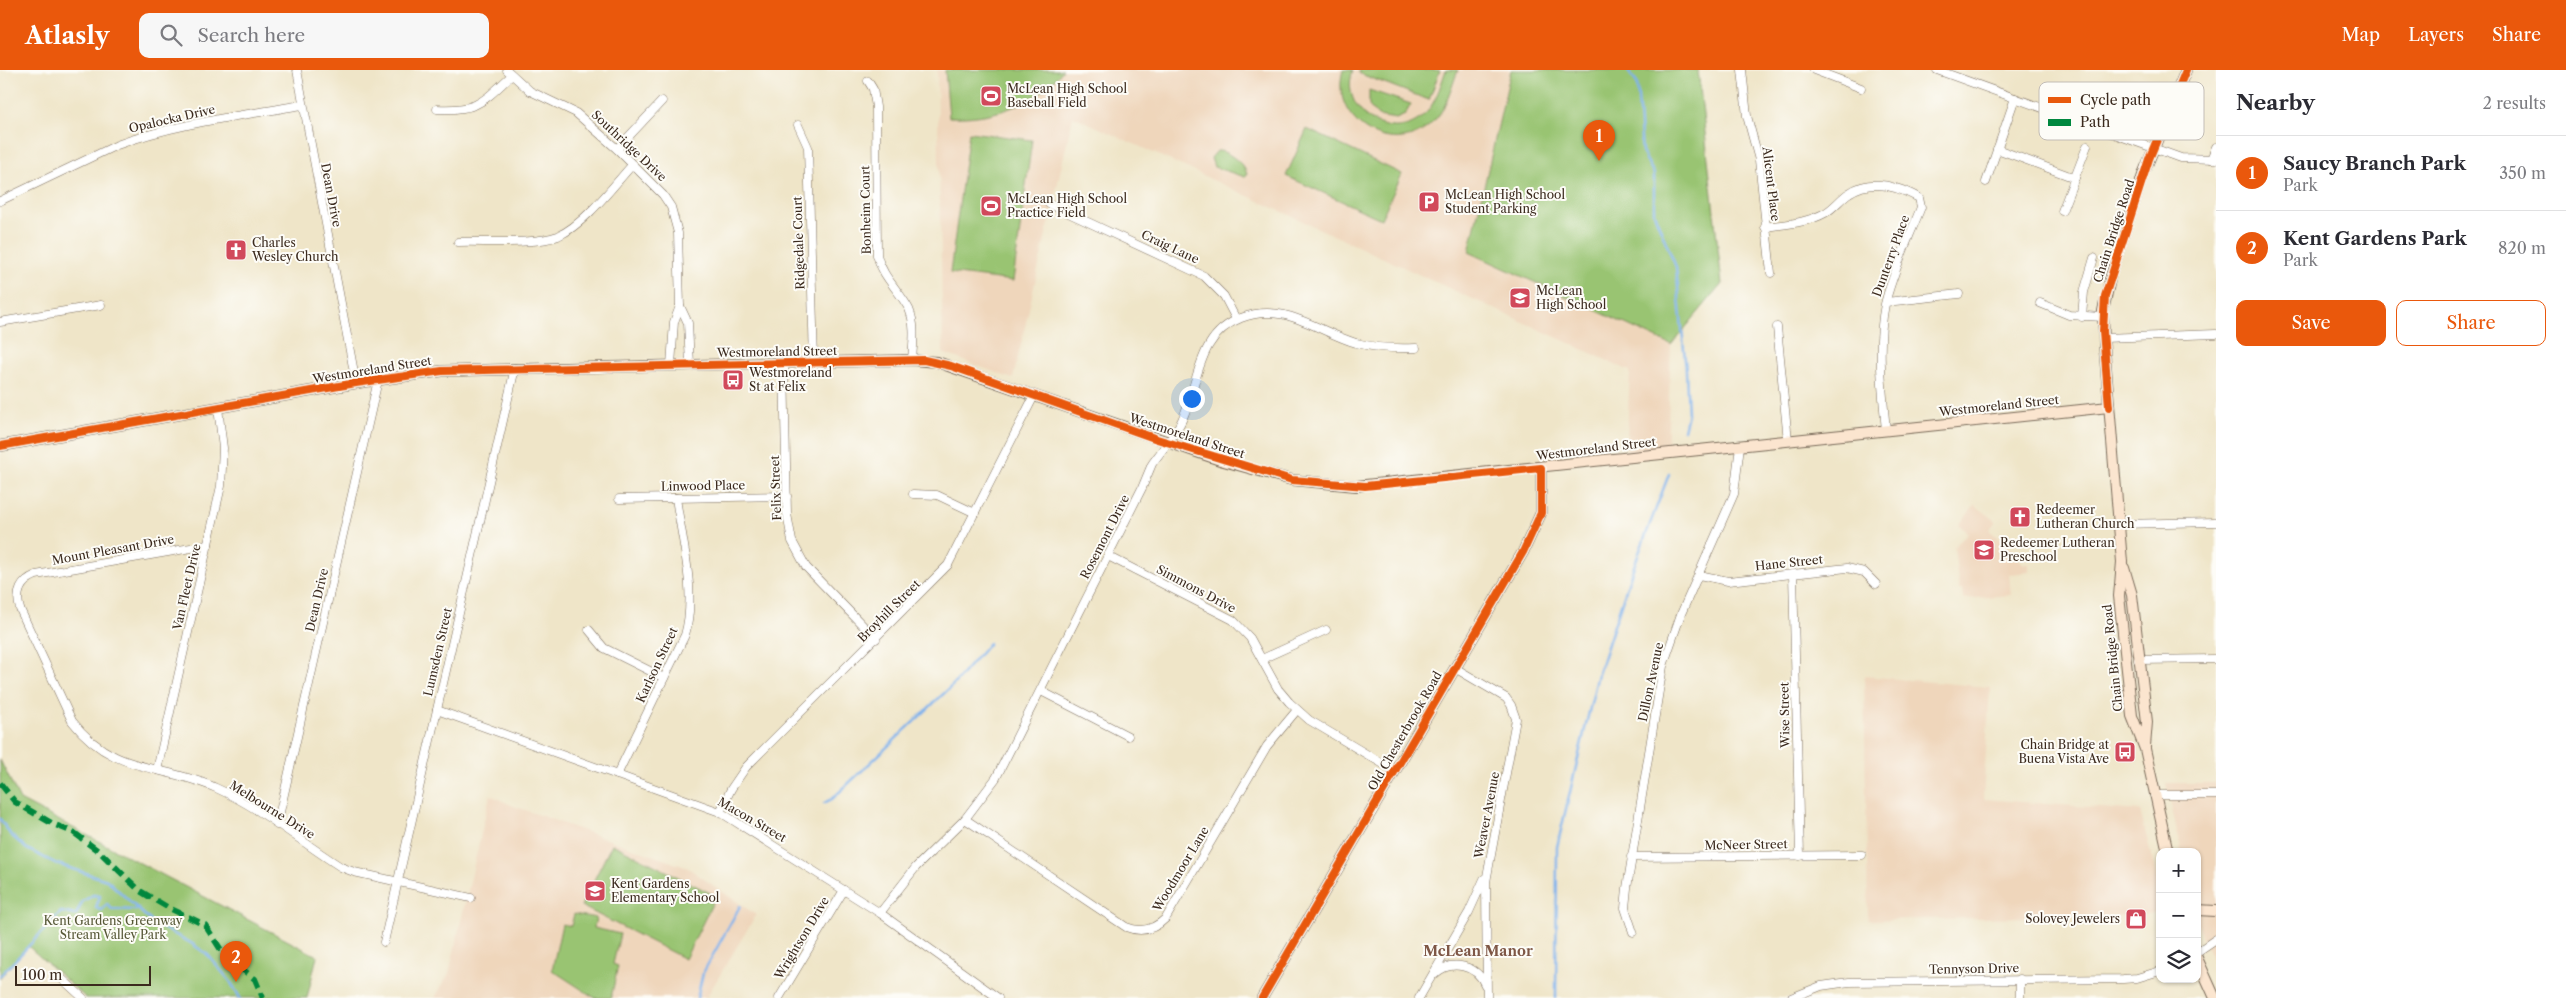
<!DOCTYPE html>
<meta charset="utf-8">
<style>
body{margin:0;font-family:"Libre Caslon Text",serif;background:#f7f7f7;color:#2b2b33}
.controls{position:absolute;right:15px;bottom:15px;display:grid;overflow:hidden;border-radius:10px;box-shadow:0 1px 4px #0004}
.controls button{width:45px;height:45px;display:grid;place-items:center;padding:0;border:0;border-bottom:1px solid #e1e1e2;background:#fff;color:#2b2b33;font:25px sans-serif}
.scale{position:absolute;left:15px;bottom:12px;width:136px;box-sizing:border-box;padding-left:5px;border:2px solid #3b2a1e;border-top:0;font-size:14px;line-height:18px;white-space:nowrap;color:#3b2a1e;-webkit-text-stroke:4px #fdfcf7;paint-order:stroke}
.you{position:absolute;left:1191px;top:328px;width:18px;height:18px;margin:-12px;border:4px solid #fff;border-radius:50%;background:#1a73e8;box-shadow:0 0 0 8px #1a73e833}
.badge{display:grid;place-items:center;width:32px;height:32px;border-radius:50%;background:#ea580c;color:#fff;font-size:16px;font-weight:700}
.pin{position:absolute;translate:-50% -41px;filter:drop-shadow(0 1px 2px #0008)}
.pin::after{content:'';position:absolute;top:26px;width:18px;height:15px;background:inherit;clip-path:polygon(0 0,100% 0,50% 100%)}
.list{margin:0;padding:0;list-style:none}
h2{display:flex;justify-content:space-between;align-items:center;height:65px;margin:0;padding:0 20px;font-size:21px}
h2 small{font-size:16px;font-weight:400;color:#7c7c81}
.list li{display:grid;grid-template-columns:32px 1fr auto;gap:15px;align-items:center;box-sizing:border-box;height:75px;padding:0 20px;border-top:1px solid #e1e1e2}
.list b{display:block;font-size:19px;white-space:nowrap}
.list p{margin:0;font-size:16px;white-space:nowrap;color:#7c7c81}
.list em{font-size:16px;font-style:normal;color:#7c7c81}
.actions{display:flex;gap:10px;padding:15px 20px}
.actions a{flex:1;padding:11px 0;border:1px solid #ea580c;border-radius:10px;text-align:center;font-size:18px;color:#ea580c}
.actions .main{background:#ea580c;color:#fff}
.icon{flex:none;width:28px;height:28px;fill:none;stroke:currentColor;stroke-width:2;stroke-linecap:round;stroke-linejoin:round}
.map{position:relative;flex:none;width:2216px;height:928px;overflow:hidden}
header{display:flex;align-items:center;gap:30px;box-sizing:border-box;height:70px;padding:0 25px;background:#ea580c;color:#fff}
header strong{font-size:24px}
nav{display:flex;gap:28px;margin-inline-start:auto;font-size:18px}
.search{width:350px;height:45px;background:#f7f7f7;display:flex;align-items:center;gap:12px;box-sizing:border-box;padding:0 18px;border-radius:10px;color:#7c7c81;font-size:19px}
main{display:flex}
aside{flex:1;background:#fff}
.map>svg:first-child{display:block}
.built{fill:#efd6bb}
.green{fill:#99c472;stroke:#6a7748}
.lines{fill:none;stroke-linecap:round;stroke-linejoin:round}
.stream{stroke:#7fb2ec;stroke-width:2.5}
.street-casing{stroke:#7a6b5a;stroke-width:9}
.secondary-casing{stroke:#7a6b5a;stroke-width:12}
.street{stroke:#fff;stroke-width:8}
.secondary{stroke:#fbe5cf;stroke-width:10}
.quiet{stroke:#00873e;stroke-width:6;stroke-dasharray:12 6;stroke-linecap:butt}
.cycleway-casing{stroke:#fdfcf7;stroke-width:11}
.cycleway{stroke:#e8590c;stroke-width:8}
.labels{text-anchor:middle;stroke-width:4;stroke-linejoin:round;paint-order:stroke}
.poi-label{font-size:12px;fill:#3b2a1e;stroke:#fdfcf7;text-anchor:start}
.street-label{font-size:12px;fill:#3b2a1e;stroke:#fdfcf7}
.park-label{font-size:12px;fill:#575837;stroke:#fdfcf7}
.neighbourhood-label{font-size:14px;font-weight:bold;fill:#7e5746;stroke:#fdfcf7}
.key{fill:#fdfcf7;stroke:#c3bdb6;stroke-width:1}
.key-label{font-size:14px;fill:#3b2a1e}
</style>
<header>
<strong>Atlasly</strong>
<div class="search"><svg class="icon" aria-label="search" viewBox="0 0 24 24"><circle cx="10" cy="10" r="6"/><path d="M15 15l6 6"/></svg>Search here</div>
<nav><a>Map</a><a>Layers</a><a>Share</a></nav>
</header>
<main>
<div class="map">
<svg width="2216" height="928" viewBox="0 0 2216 928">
<rect width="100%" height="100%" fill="#fdfcf7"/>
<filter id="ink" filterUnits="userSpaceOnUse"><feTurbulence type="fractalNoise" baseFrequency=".02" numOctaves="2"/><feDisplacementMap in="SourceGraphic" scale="10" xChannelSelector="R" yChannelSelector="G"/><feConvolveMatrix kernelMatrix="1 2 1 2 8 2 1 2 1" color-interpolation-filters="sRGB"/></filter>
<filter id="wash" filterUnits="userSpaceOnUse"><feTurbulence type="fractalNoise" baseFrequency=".0096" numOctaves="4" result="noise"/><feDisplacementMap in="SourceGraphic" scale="20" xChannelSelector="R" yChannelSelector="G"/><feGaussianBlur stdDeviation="1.12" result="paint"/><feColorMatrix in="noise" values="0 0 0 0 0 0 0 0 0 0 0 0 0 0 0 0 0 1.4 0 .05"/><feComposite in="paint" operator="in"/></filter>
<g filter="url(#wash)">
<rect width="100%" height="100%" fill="#efe5c8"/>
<g class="built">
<polygon points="937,0 1511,0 1469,182 1671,275 1667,382 1626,387 1630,301 1073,46 1013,309 943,283"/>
<polygon points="1975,435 1996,451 1989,460 2016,483 2017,488 2024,494 2029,494 2029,502 2009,504 2011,525 1963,529 1962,519 1959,519 1954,477 1968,463 1959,455"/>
<polygon points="1864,606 1990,617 1983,729 2140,741 2160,819 2160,842 2138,845 1868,850"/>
<polygon points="2166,713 2216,713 2216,899 2197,852 2197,782 2182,782"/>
<polygon points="490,725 511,735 688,798 756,845 706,928 435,928 449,903"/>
</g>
<g class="green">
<path d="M945 0H1063C1036 35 992 49 949 47Z"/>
<path d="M1343 0H1353C1338 40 1390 75 1422 47 1435 36 1440 17 1446 0H1458C1451 18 1447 38 1433 52 1396 92 1328 53 1343 0Z"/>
<polygon points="1359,0 1440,0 1429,30 1358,3"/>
<polygon points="1511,0 1698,0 1722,214 1671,275 1469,182"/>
<polygon points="1369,20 1411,34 1405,45 1396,49 1378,46 1369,36"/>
<polygon points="1307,59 1402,104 1381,149 1286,106"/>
<polygon points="969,62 1032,70 1013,211 950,203"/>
<path d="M1217 81C1227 80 1246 95 1247 105L1245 107 1214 97 1211 88Z"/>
<polygon points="0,690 20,730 317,886 307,928 86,928 28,876 0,908"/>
<polygon points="612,774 716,826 685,889 581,836"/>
<polygon points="574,844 596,848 594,858 620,864 613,894 618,896 611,928 595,928 552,900 562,854 571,856"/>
</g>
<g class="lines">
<g class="stream">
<polyline points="1627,0 1637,13 1642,82 1654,104 1654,143 1676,197 1686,300 1688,344 1684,360"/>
<polyline points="824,733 832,729 955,613 989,573"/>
<polyline points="0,749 10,764 27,779 57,794 107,810 153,853 191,873 208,885 230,911 240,928"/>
<polyline points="0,906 61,842 76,845 82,832 93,825 100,826 96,838 102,840 107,834 112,839 136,840"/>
<polyline points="697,928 703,903 740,836"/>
<polyline points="1556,928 1557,777 1598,604 1631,504 1669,404"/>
</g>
</g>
</g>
<g filter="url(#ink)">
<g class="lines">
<g class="street-casing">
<g id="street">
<polyline points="297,0 356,313"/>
<polyline points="507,0 530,21 576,43 617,79 663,125 671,137 678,163 680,236 688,253 690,295"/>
<polyline points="1742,0 1747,46 1759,90 1771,203"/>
<polyline points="1814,0 1861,18"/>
<polyline points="1937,0 2181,88 2216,89"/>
<path d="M868 11 873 19 876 37 877 185C882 207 899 220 909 239 916 255 913 274 912 290"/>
<path d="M437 39C479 41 482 32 512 5"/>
<polyline points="798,55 808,77 814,292"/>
<polyline points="617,79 662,31"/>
<polyline points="1997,79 2075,108"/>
<polyline points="2211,89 2216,77"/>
<polyline points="1986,112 2015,28"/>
<path d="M0 131 117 75C176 53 240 46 302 35"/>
<polyline points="1049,134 1204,206 1224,226 1236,249"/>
<polyline points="2062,141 2087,76"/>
<path d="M1765 157C1786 154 1807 153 1825 143 1834 138 1841 128 1849 123 1871 108 1897 116 1919 128L1921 137C1909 168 1893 201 1885 234 1877 275 1882 319 1886 360"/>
<path d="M458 172C485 171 535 175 558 166 585 154 613 116 633 94"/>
<polyline points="1886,232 1959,224"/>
<polyline points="2040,233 2069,245 2103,247"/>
<polyline points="2082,247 2084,222 2094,188"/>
<polyline points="0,252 101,235"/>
<polyline points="1777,257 1788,371"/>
<polyline points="2103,268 2216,264"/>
<polyline points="784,293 787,444 792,471 806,497 876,569"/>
<polyline points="671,295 674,252 680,236"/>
<polyline points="913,424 937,425 975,443"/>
<polyline points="619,429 787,426"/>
<polyline points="2119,454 2216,452"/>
<path d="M208 475 36 505C21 511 15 523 20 539L72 651C114 705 160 693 216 718 261 738 300 771 341 797L354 802 471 828"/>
<polyline points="1108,486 1233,550 1250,568 1278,619 1289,632 1309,650 1395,701"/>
<polyline points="1793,504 1800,786"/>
<polyline points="1699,505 1728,511 1847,498 1864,502 1876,514"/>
<polyline points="589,560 604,578 664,608"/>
<polyline points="1262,589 1326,560"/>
<polyline points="2138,590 2216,589"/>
<polyline points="1455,598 1506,628 1511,635 1516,649 1486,812 1487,928"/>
<polyline points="1041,621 1128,666"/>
<polyline points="437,640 720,742 880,843 998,928"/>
<polyline points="157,700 221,416 223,378 218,338"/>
<path d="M617 705 685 565C697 524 682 470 676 428"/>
<polyline points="2154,725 2216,725"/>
<polyline points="720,742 731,719 746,697 948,495 1034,326"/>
<path d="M965 749 1126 857C1141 863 1154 860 1166 848L1267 676 1297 640"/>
<polyline points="277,755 378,310"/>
<polyline points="1631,787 1862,785"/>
<path d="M880 843 916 797 965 749 996 708 1142 418 1152 394C1162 380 1175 365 1182 350 1193 326 1196 297 1209 275 1216 263 1228 253 1241 248 1284 231 1316 261 1356 273 1376 278 1395 279 1416 278"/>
<polyline points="1633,862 1625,838 1627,818 1663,596 1681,544 1734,424 1740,376"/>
<polyline points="384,872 515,298"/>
<polyline points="2197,882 2216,869"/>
<path d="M1435 904C1451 889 1477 895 1485 915"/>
<polyline points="60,907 83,928"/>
<polyline points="2020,909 2020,928"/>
<polyline points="779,928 844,820"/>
<polyline points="1419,928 1469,842 1484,809"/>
<polyline points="1791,928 1821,916 1849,912 2123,909 2137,908 2160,901"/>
</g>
</g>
<g class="secondary-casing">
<g id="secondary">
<polyline points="0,376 356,313 442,301 912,290 937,292 1220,390 1292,410 1356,416 2109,337"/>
<polyline points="2124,498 2132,525 2147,652 2145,676"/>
<polyline points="2168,782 2145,679 2132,646 2119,526 2122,492 2104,274 2103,241 2111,205 2144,102 2186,0"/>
<polyline points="2197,840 2216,841"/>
<polyline points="2197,888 2215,928"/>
<polyline points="1262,928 1523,482 1541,443 1541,398"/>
</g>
</g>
<use href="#street" class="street"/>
<use href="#secondary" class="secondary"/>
<polyline class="quiet" points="0,713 15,732 53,754 73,762 101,783 140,821 167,837 205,855 225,886 255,909 263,928"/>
<g class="cycleway-casing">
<g id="cycleway">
<polyline points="2109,337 2103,261 2105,226 2149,89 2186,0"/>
<polyline points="0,376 356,313 442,301 924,290 951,296 1157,369 1292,410 1365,416 1541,398 1541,443 1523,482 1262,928"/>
</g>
</g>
<use href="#cycleway" class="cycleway"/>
</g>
</g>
<defs>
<g id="stadium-square" transform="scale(1.125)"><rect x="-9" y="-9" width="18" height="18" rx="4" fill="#d1495b" stroke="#fdfcf7"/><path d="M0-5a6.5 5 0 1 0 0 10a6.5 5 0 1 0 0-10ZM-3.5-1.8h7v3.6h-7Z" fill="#fff"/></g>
<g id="parking-square" transform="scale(1.125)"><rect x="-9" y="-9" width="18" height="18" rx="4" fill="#d1495b" stroke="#fdfcf7"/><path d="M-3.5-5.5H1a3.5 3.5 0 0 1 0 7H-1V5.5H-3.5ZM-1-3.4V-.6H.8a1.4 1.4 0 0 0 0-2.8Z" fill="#fff"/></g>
<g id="church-square" transform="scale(1.125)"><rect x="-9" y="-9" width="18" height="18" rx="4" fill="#d1495b" stroke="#fdfcf7"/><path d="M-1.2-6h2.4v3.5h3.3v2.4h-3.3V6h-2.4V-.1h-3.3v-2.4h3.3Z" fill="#fff"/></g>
<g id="school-square" transform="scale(1.125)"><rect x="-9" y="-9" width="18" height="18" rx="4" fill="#d1495b" stroke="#fdfcf7"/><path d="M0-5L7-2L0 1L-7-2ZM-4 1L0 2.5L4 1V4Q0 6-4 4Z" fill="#fff"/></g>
<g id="bus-square" transform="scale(1.125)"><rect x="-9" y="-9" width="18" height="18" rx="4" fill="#d1495b" stroke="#fdfcf7"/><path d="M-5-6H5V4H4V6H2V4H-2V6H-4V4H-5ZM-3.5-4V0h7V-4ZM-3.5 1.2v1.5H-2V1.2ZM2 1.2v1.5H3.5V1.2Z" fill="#fff"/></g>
<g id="shop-square" transform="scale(1.125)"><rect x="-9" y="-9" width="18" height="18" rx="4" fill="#d1495b" stroke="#fdfcf7"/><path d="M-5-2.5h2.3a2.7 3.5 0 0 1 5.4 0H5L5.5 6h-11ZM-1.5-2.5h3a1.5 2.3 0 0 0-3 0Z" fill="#fff"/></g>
</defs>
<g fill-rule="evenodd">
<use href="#stadium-square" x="991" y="26"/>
<use href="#parking-square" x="1429" y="132"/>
<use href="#stadium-square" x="991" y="136"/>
<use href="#church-square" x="236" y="180"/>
<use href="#school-square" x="1520" y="228"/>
<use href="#bus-square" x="733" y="310"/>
<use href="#church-square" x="2020" y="447"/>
<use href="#school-square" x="1984" y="480"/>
<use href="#bus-square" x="2125" y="682"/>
<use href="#school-square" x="595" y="821"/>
<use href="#shop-square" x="2136" y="849"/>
</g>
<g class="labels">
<g class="poi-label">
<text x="1007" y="23">McLean High School<tspan x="1007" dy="14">Baseball Field</tspan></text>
<text x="1445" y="129">McLean High School<tspan x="1445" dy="14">Student Parking</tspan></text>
<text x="1007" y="133">McLean High School<tspan x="1007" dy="14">Practice Field</tspan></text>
<text x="252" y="177">Charles<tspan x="252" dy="14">Wesley Church</tspan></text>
<text x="1536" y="225">McLean<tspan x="1536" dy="14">High School</tspan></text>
<text x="749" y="307">Westmoreland<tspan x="749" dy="14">St at Felix</tspan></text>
<text x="2036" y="444">Redeemer<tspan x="2036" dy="14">Lutheran Church</tspan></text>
<text x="2000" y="477">Redeemer Lutheran<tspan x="2000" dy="14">Preschool</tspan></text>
<text x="2109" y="679" text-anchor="end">Chain Bridge at<tspan x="2109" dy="14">Buena Vista Ave</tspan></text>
<text x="611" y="818">Kent Gardens<tspan x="611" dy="14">Elementary School</tspan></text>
<text x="2120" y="853" text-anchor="end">Solovey Jewelers</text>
</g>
<g class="street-label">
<text transform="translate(172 49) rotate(-13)" y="4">Opalocka Drive</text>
<text transform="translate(629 76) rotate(43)" y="4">Southridge Drive</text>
<text transform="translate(1771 114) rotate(83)" y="4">Alicent Place</text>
<text transform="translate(331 125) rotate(79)" y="4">Dean Drive</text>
<text transform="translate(866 140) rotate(-91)" y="4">Bonheim Court</text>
<text transform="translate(2114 161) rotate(-72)" y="4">Chain Bridge Road</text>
<text transform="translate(799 173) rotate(-92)" y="4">Ridgedale Court</text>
<text transform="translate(1170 177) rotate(25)" y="4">Craig Lane</text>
<text transform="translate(1891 186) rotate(-70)" y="4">Dunterry Place</text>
<text transform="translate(777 282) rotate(-1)" y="4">Westmoreland Street</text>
<text transform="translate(372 300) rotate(-9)" y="4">Westmoreland Street</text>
<text transform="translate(1999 336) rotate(-6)" y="4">Westmoreland Street</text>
<text transform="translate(1187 366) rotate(18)" y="4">Westmoreland Street</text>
<text transform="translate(1596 379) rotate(-7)" y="4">Westmoreland Street</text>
<text transform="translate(703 416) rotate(-1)" y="4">Linwood Place</text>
<text transform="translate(776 418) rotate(-92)" y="4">Felix Street</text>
<text transform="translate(1105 467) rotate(-63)" y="4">Rosemont Drive</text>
<text transform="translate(113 480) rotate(-10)" y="4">Mount Pleasant Drive</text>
<text transform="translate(1789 493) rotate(-6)" y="4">Hane Street</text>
<text transform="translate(187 517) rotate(-77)" y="4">Van Fleet Drive</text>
<text transform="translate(1196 519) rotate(28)" y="4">Simmons Drive</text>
<text transform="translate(317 530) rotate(-77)" y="4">Dean Drive</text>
<text transform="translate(889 541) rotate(-45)" y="4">Broyhill Street</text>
<text transform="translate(438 582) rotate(-77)" y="4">Lumsden Street</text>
<text transform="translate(2113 588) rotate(-96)" y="4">Chain Bridge Road</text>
<text transform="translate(657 595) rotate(-65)" y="4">Karlson Street</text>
<text transform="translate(1651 612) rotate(-78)" y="4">Dillon Avenue</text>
<text transform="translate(1785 645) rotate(-91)" y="4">Wise Street</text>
<text transform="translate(1405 661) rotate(-60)" y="4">Old Chesterbrook Road</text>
<text transform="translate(272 740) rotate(32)" y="4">Melbourne Drive</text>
<text transform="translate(1487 745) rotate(-79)" y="4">Weaver Avenue</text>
<text transform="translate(752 750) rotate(30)" y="4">Macon Street</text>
<text transform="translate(1746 775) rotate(-1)" y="4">McNeer Street</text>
<text transform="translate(1181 799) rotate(-59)" y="4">Woodmoor Lane</text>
<text transform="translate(802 868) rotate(-59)" y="4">Wrightson Drive</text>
<text transform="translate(1974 899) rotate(-1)" y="4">Tennyson Drive</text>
</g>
<g class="park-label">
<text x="113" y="855">Kent Gardens Greenway<tspan x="113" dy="14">Stream Valley Park</tspan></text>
</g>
<g class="neighbourhood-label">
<text x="1478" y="886">McLean Manor</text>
</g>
</g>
<rect x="2039" y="12" width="165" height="58" rx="8" class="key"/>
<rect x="2048" y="27" width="23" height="6" fill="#e8590c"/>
<rect x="2048" y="49" width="23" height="7" fill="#00873e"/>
<g class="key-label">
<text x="2080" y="35">Cycle path</text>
<text x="2080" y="57">Path</text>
</g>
</svg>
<div class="controls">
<button>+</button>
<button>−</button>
<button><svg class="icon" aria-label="layers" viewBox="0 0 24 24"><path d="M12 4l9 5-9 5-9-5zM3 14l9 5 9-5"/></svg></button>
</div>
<div class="scale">100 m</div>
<div class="you"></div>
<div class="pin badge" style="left:1599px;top:91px">1</div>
<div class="pin badge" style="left:236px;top:912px">2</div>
</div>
<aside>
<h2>Nearby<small>2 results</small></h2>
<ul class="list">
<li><span class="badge">1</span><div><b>Saucy Branch Park</b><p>Park</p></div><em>350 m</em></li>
<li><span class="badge">2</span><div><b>Kent Gardens Park</b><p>Park</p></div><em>820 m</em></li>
</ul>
<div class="actions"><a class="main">Save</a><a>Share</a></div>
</aside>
</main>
